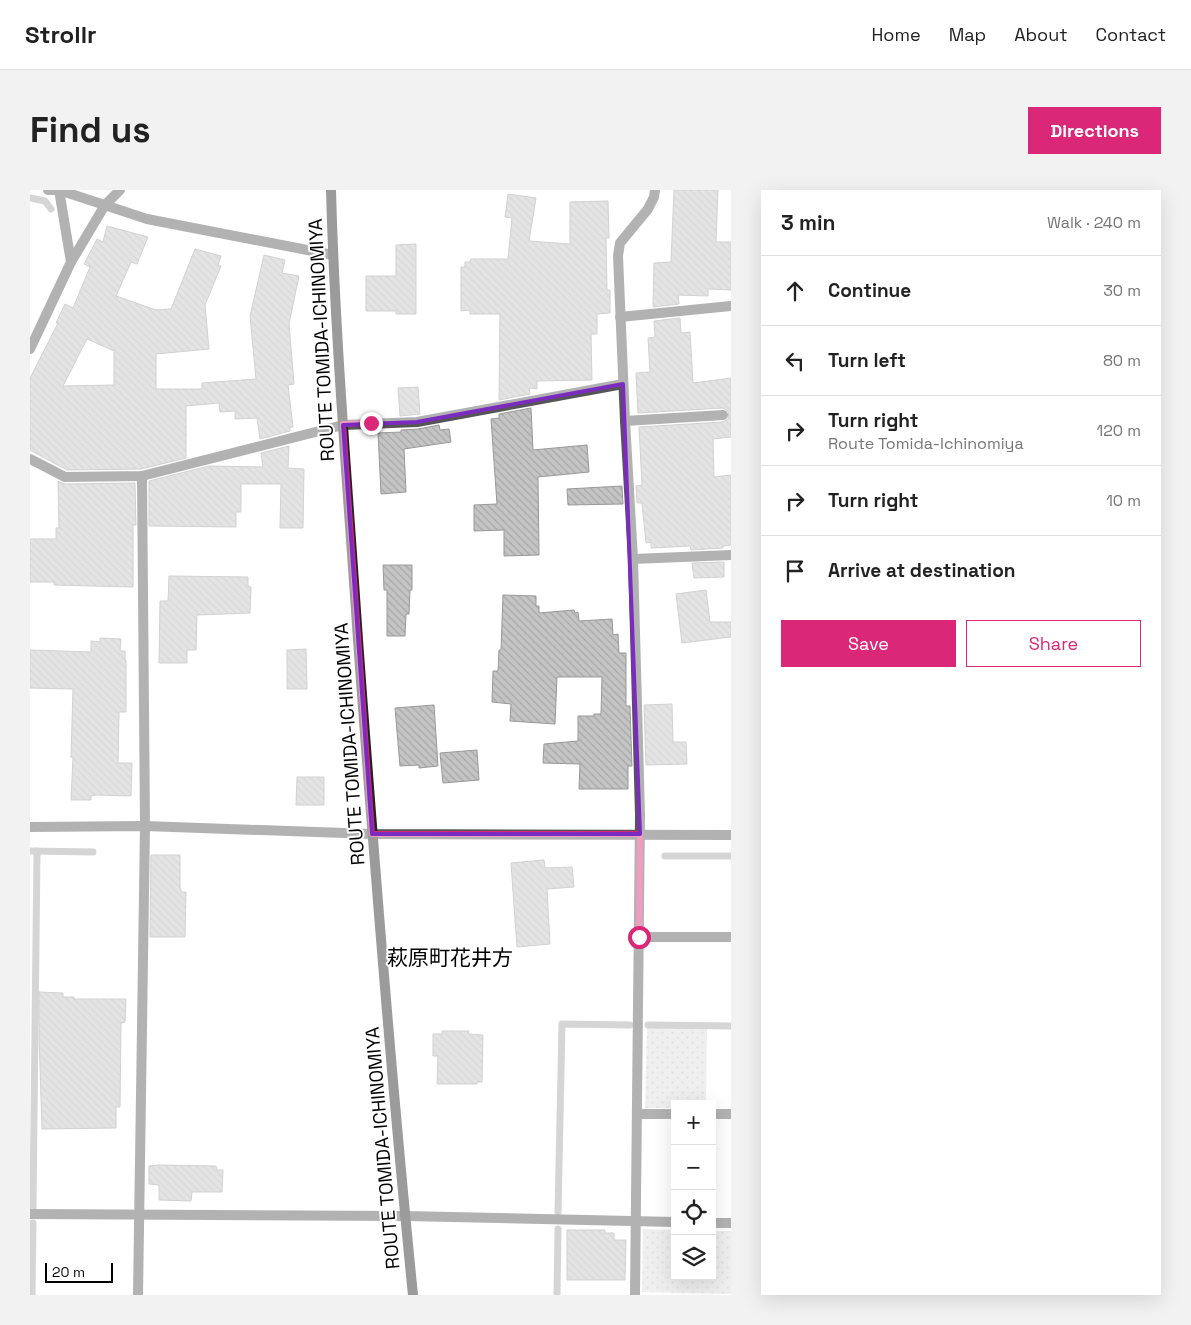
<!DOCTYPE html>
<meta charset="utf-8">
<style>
body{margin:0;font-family:"Space Grotesk","Noto Sans JP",sans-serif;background:#f2f2f2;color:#222}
.controls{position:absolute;right:15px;bottom:15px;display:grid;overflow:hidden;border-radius:0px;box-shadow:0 5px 20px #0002}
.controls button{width:45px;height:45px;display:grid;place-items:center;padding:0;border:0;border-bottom:1px solid #e0e0e0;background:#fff;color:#222;font:25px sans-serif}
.scale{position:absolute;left:15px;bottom:12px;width:68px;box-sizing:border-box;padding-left:5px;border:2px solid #000;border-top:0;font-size:14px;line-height:18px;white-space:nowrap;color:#000;-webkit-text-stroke:4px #fff;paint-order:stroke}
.stop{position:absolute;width:15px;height:15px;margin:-11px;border:4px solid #db2777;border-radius:50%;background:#fff}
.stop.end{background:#db2777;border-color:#fff;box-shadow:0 1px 5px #0008}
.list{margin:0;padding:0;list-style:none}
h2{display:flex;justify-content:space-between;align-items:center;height:65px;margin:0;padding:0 20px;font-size:21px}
h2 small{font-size:16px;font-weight:400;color:#767676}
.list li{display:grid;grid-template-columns:32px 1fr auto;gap:15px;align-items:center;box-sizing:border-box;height:70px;padding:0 20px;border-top:1px solid #e0e0e0}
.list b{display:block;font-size:19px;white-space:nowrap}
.list p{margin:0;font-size:16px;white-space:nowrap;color:#767676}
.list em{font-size:16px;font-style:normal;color:#767676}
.actions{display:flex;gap:10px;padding:15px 20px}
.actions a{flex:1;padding:11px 0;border:1px solid #db2777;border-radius:0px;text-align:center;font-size:18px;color:#db2777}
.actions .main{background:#db2777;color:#fff}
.icon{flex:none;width:28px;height:28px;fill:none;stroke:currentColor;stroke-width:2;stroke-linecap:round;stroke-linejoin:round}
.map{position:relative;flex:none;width:701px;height:1105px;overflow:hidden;border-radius:0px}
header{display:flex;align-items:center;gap:30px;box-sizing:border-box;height:70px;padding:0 25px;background:#fff;border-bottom:1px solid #e0e0e0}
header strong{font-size:24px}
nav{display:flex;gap:28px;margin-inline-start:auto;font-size:18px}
.intro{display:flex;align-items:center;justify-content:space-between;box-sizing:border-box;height:120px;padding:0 30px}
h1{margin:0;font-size:35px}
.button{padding:12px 22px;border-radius:0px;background:#db2777;color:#fff;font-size:18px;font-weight:700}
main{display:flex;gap:30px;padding:0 30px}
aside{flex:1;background:#fff;border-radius:0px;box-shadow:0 5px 20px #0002}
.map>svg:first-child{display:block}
.grass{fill:url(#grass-dots)}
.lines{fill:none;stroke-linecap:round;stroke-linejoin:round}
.stream{stroke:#a3a3a3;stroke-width:7}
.building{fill:url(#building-back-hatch);stroke:#999;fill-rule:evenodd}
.service{stroke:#555;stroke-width:10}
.minor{stroke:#555;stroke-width:10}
.tertiary{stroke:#555;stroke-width:10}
.secondary{stroke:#222;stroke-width:10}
.route{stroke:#db2777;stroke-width:6}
.marked{fill:none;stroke:#7b2cbf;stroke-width:4;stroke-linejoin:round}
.labels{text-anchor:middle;stroke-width:4;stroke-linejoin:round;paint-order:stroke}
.street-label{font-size:19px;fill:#000;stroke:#fff}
.quarter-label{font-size:21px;fill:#000;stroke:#fff}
</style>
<header>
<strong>Strollr</strong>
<nav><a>Home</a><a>Map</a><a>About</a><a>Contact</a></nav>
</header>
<div class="intro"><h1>Find us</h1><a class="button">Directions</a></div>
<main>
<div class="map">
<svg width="701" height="1105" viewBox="0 0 701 1105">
<defs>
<pattern id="grass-dots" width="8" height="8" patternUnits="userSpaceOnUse" patternTransform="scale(1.25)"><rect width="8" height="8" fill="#dcdcdc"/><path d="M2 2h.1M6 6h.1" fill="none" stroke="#bbb" stroke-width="1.8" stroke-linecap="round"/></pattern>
<pattern id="building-back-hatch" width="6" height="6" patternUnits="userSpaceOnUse" patternTransform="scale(1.25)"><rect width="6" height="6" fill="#c4c4c4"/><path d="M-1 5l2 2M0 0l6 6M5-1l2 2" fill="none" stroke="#a7a7a7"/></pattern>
</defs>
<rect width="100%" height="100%" fill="#fff"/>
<g class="grass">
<polygon points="617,837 677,838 676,914 645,914 645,918 615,918"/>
<polygon points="613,1039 645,1040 645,1086 682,1086 682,1041 701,1041 701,1104 612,1102"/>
</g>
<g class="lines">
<g class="stream">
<polyline points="0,8 15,11 21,19"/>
<polyline points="0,661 63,662"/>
<polyline points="635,666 701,666"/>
<polyline points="618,835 701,836"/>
<polyline points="3,1018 7,661"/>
<polyline points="528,1022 532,834 600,835"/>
<polyline points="2,1105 3,1033"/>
<polyline points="527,1105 528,1039"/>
</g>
</g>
<g class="building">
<polygon points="644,0 688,0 686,52 701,52 701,100 678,99 678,106 648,105 649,114 623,117 624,73 641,72"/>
<polygon points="478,4 506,8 499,51 540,54 540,12 578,11 579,48 576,48 577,100 580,100 580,123 567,124 567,144 561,144 562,190 507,191 507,199 499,198 500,204 469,210 470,124 440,124 440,120 431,121 431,77 435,77 435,72 440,72 441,69 478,69 482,28 475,27"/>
<path d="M77 36 118 47 107 74 101 72 86 106 126 120 141 119 165 59 191 66 188 75 191 76 175 115 179 159 126 164V199H172V193L226 189 220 126 234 65 255 70 252 83 269 86 259 134 264 194 258 195 263 237H260V241L230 249 227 228 205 229V221L190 222 189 213 156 216V268L111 279 37 280 0 260V188L28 133H26L35 114 43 118 60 77 54 74 67 49 73 52ZM57 149 84 161V195L33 196Z"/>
<polygon points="386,54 386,124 366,124 366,121 336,121 336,86 366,86 366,55"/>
<polygon points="650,128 651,143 660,142 663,193 701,188 701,247 683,249 684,287 701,285 701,355 693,356 693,358 661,360 660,356 621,358 621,352 616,353 612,313 607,313 606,296 612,295 609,237 693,232 699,228 698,221 693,218 608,223 606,183 620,182 618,148 625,147 624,131"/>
<polygon points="388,197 390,224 370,226 368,198"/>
<polygon points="501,218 503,260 557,255 559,282 508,287 509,365 474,366 474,340 444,341 444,315 467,314 461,229 469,228 469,224"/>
<polygon points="409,235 410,240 419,239 421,252 374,259 376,302 351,304 348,243 371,242 371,240 388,239"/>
<polygon points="259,256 258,278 274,279 273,338 250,338 251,294 211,294 211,322 206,322 206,337 119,336 119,291 179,276 233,277 231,263"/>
<polygon points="28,291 35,294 105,293 106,335 103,335 103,397 24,395 24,392 0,392 0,349 26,349 26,338 29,338"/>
<polygon points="592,296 593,314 538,315 537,299"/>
<polygon points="694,372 694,387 664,388 662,373"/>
<polygon points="353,375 382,375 382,400 380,400 379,424 376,424 375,446 357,446 357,400 354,400"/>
<polygon points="139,386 218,387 218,396 221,397 220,423 167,425 166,460 157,460 157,473 129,473 130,411 138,411"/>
<polygon points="676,400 680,432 701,432 701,447 652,453 646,404"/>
<polygon points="473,405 506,406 506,416 509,416 509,423 544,420 545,423 548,422 549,431 582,429 583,445 588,444 589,463 596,463 596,516 600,516 602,576 598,576 598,599 549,599 550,574 513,573 514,554 548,551 548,526 564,526 564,524 571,524 572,487 527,487 525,534 480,531 481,514 462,512 463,481 468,481 469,460 471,460"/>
<polygon points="70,448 91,449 90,461 95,461 95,470 96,470 96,522 89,522 88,573 102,573 101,606 66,605 61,606 61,610 41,610 43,568 41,567 43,499 0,498 0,460 61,462 61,451 70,452"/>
<polygon points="276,459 277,499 257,499 257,460"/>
<polygon points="642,514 643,552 656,552 657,574 616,575 614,515"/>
<polygon points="404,515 408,576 389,578 389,575 370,576 365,518"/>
<polygon points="447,560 449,590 413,593 410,563"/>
<polygon points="267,587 294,587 294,615 266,615"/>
<polygon points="121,665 150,665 150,699 151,699 151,702 156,702 155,747 120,747"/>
<polygon points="514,670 515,678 542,677 544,697 517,699 520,754 487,757 481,673"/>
<polygon points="9,802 33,803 33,807 44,807 44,809 96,809 95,832 91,833 90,917 86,917 86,938 12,939 9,846"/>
<polygon points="412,841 439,841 438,844 453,845 452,892 447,892 447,894 407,894 408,866 403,866 403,844 412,844"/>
<polygon points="129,975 186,976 187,980 193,980 192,1002 162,1002 161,1011 129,1010 129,995 119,994 119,976"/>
<polygon points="537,1040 575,1040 575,1043 584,1043 584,1050 596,1050 595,1090 537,1090"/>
</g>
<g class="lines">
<polyline class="service" points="595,231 693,225"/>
<g class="minor">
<polyline points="18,0 26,0"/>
<polyline points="29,0 117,29 303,65"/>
<polyline points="41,72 75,15 90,0"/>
<polyline points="590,127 701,116"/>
<polyline points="0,159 41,72 29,0"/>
<polyline points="0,269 35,287 112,286 313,235 387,232 593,194"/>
<polyline points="603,369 701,365"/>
<polyline points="609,747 701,747"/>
<polyline points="607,924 645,924"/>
<polyline points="682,924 701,924"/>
<polyline points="0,1024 375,1026 645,1032"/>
<polyline points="682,1033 701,1033"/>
<polyline points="108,1105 115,636 112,286"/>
<polyline points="605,1105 610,625 603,369 595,231 588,66 590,53 618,19 624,7 625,0"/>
</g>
<polyline class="tertiary" points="0,637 115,636 342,644 701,645"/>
<path class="secondary" d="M301 0C305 150 318 300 328 450 344 669 361 887 383 1105"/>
</g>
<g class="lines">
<polyline class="route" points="341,233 313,234 342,644 610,644 609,747"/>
</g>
<path d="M0 0H701V1105H0ZM593 194 610 644H342L313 235 387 232Z" fill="#fff" fill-opacity=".55" fill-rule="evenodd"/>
<path class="marked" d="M593 194 610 644H342L313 235 387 232Z"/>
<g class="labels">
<g class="street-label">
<text transform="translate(291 150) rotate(-93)" y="7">ROUTE TOMIDA-ICHINOMIYA</text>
<text transform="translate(319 554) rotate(-94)" y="7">ROUTE TOMIDA-ICHINOMIYA</text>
<text transform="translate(352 958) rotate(-95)" y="7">ROUTE TOMIDA-ICHINOMIYA</text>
</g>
<g class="quarter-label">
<text x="420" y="775">萩原町花井方</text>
</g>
</g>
</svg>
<div class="controls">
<button>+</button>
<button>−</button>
<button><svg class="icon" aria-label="locate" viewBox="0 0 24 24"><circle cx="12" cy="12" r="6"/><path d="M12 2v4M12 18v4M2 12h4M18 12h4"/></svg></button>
<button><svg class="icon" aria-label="layers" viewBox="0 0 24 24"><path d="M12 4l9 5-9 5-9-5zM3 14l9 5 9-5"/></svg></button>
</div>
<div class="scale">20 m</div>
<div class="stop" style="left:609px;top:747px"></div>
<div class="stop end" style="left:341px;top:233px"></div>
</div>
<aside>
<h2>3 min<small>Walk · 240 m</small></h2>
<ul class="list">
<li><svg class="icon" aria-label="ahead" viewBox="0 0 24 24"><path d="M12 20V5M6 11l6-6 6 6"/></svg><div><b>Continue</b></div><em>30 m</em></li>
<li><svg class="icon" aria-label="left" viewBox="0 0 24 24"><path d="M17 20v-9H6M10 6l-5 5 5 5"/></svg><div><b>Turn left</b></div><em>80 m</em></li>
<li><svg class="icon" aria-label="right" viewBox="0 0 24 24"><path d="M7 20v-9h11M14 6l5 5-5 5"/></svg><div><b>Turn right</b><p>Route Tomida-Ichinomiya</p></div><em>120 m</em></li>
<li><svg class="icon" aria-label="right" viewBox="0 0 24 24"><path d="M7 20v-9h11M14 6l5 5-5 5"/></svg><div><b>Turn right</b></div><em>10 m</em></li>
<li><svg class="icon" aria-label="arrive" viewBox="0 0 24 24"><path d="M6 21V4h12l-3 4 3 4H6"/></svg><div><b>Arrive at destination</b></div></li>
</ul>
<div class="actions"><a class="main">Save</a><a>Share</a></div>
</aside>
</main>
